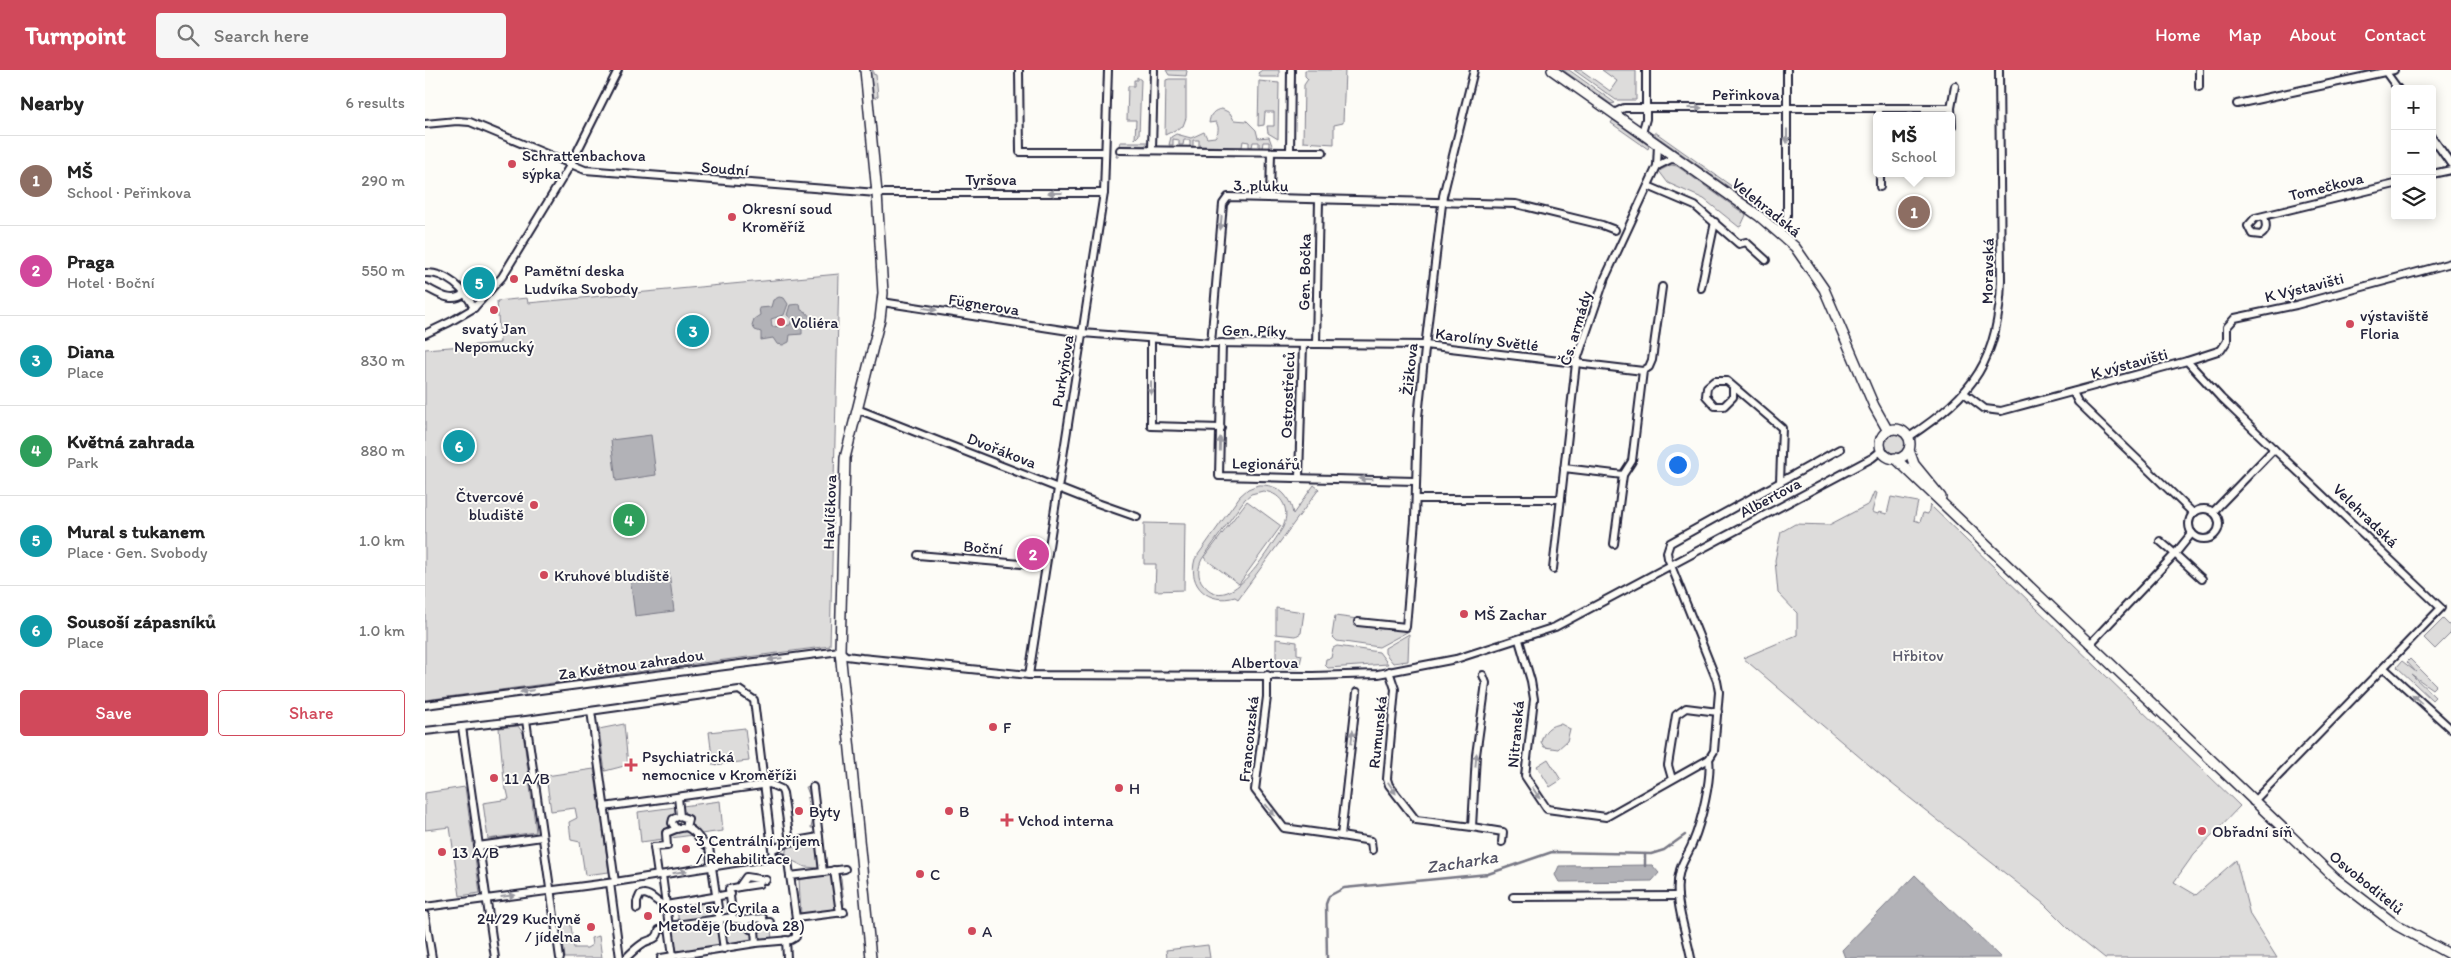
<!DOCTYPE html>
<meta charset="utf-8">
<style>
body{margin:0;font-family:Itim,sans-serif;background:#f6f6f6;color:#222}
.controls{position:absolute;right:15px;top:15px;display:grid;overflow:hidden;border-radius:5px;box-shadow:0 2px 12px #0003}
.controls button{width:45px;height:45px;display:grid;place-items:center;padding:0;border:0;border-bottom:1px solid #e0e0e0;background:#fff;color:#222;font:25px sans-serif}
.you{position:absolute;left:1252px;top:394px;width:18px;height:18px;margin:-12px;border:4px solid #fff;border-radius:50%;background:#1a73e8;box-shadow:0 0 0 8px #1a73e833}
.badge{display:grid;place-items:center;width:32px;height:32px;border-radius:50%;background:#d1495b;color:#fff;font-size:16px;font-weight:700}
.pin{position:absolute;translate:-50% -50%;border:2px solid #fff;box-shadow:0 1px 5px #0006}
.popup{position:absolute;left:1448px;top:42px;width:82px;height:65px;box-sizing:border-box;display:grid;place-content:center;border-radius:5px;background:#fff;filter:drop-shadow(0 1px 4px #0005);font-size:16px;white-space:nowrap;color:#767676}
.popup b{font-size:19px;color:#222}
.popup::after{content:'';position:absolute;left:50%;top:100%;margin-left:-10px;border:10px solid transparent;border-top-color:#fff}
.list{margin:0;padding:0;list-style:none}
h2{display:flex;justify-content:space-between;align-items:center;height:65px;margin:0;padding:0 20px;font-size:21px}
h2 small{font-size:16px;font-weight:400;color:#767676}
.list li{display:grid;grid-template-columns:32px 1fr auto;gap:15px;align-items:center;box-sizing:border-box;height:90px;padding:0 20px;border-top:1px solid #e0e0e0}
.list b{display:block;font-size:19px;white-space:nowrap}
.list p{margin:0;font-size:16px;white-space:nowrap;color:#767676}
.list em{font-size:16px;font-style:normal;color:#767676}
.actions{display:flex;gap:10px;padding:15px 20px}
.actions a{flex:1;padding:11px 0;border:1px solid #d1495b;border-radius:5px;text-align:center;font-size:18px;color:#d1495b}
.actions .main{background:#d1495b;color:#fff}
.icon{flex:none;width:28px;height:28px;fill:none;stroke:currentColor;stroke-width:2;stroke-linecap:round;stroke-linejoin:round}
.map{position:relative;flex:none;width:2026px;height:888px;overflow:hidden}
header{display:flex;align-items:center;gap:30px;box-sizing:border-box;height:70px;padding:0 25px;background:#d1495b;color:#fff}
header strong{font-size:24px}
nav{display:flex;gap:28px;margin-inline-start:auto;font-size:18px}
.search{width:350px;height:45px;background:#f6f6f6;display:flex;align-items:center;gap:12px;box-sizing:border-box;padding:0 18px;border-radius:5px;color:#767676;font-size:19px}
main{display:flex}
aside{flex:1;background:#fff}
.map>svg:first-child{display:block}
.green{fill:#dddcdb;stroke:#807f8b;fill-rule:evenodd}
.water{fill:#b2b2b7;stroke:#787885}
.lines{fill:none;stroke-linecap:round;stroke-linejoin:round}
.stream{stroke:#787885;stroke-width:2.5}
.street-casing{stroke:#22223b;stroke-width:10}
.secondary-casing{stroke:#22223b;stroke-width:12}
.street{stroke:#fdfcf7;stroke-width:6}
.secondary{stroke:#fdfcf7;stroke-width:9}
.oneway{fill:#9a9aa2}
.poi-dot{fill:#d1495b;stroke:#fdfcf7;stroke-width:2}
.labels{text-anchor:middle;stroke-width:4;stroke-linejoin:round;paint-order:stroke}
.street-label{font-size:16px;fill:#22223b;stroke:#fdfcf7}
.poi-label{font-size:16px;fill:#22223b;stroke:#fdfcf7;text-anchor:start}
.park-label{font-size:16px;fill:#5a5a6b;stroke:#fdfcf7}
.water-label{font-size:18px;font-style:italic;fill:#545466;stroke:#fdfcf7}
</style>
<header>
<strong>Turnpoint</strong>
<div class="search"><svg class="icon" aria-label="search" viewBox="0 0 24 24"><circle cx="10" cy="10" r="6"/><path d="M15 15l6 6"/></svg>Search here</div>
<nav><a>Home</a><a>Map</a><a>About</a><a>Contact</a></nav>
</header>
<main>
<aside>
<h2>Nearby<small>6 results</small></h2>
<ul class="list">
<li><span class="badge" style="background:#8d6e63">1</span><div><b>MŠ</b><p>School · Peřinkova</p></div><em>290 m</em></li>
<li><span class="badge" style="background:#d1479c">2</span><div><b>Praga</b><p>Hotel · Boční</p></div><em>550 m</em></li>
<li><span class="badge" style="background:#0f9aa8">3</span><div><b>Diana</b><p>Place</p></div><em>830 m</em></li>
<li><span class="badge" style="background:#2e9e5b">4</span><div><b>Květná zahrada</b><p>Park</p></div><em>880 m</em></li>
<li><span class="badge" style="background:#0f9aa8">5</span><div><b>Mural s tukanem</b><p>Place · Gen. Svobody</p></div><em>1.0 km</em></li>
<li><span class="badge" style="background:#0f9aa8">6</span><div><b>Sousoší zápasníků</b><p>Place</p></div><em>1.0 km</em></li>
</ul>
<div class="actions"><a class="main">Save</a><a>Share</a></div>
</aside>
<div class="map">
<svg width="2026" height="888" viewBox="0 0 2026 888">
<rect width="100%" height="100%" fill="#fdfcf7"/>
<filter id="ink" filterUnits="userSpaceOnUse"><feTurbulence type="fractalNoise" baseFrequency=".02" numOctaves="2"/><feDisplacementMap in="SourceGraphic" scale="10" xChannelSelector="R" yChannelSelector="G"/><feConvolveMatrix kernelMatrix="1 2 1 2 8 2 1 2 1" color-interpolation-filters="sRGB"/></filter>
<g filter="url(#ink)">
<g class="green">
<polygon points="445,0 448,0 448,4 451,5 453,26 449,28"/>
<polygon points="741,0 761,0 762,1 761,6 744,5"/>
<polygon points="837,0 854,0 854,7 835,7 833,3"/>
<polygon points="880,0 920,0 918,53 909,55 909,74 878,72 879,15 883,9 880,6"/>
<polygon points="1138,0 1144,0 1190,33 1186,34"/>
<polygon points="1149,0 1156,0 1185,21 1192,11 1177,0 1211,0 1211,30 1191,30"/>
<polygon points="712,7 716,10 714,65 710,69 711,50 702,50 703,16 709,16 709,10 712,10"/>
<polygon points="744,9 761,9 761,48 758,56 740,65 741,10"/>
<polygon points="834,11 854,13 853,69 843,63 842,56 849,56 849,42 840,42 839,55 833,56"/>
<path d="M797 39 805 43 809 50 822 51 831 60 833 68 844 67 848 78H844V72H838L837 78H834V72H828L827 77H824V72L818 71 817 77 774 76V70H768V76H765V70H759L758 75H754V70L748 69V75H744L746 67 751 64 766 68 779 62 782 68 790 67C794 62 794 57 791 52L784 53C785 45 788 40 797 39Z"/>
<polygon points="1188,50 1224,76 1223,79 1186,53"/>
<polygon points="1230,62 1329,132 1328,134 1230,65"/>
<polygon points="695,72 724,72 719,76 696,76 693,87 691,87"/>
<polygon points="1246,95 1252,96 1321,145 1316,156 1314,157 1279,129 1243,113 1234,101"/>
<polygon points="414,204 405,576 0,630 0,279 75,273 72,231 102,228 103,233"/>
<circle cx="1470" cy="374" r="10"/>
<path d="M833 415C853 414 865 425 868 444L889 415 894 419 813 529 810 527C784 535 762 516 770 489L815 426 823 419ZM838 421C859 423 866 442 857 459 844 478 805 549 778 514 772 507 773 497 777 489L820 429 826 424Z"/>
<polygon points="1449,422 1452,423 1447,442 1453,444 1454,442 1462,444 1466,427 1493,432 1489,450 1495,452 1498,443 1503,444 1505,435 1815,736 1769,784 1749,812 1771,825 1811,790 1825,845 1852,888 1680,888 1645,860 1619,834 1457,706 1318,588 1372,565 1372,543 1353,523 1350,490 1356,462 1370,454 1404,455 1444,434"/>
<polygon points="822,431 856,456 814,514 779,488"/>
<polygon points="719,453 760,454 759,520 730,521 731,494 719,494"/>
<polygon points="851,538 879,542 876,563 871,566 851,564"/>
<polygon points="910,546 933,549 933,552 985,559 984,561 954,577 912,571 907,566"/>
<polygon points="2018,549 2026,557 2026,563 2010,579 1999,568"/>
<polygon points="984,564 983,591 968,593 960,583 960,578"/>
<polygon points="851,569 872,572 872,584 877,585 874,598 851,598"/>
<polygon points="912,576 954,582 963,594 903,598 900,595 901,589 906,588 908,578"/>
<polygon points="1985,589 2011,615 2007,619 1986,604 2010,627 2007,630 1972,597 1977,591 1991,602 1982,592"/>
<polygon points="199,654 203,695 180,701 174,659"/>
<path d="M1136 654 1145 659 1142 671 1133 679 1119 677 1116 672C1119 660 1125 655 1136 654Z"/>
<polygon points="93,656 98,663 111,762 63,769 58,733 84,729 82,720 80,720 74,658"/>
<polygon points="320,658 324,691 288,695 284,662"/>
<polygon points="1123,689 1136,710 1125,717 1112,696"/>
<polygon points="169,699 184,802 160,805 155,772 146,770 144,752 152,748 150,738 126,741 121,706"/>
<polygon points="386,716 390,758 386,758 388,749 385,749 382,728 385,727 381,717"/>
<polygon points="40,717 55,823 35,826 25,757 0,760 0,723"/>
<polygon points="295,731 298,761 216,772 213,742"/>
<polygon points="392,768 394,798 380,797 360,787 362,775"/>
<polygon points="413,803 416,808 419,834 418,839 376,845 374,810"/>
<polygon points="291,828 294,848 254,853 251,834"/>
<polygon points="145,848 149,878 162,878 167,875 166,868 174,866 177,888 140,888 135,850"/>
<polygon points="306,848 307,853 315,851 329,862 330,871 300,875 296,849"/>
<polygon points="294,850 298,875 249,883 245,857"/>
<polygon points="345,854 347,868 333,870 333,860 337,856"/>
<polygon points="783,875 785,888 742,888 741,880"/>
</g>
<g class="water">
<polygon points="354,227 359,228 363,234 359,245 346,249 347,257 365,255 367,249 362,245 365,235 375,234 376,240 381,242 386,248 382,255 377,258 377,264 365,265 364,272 358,275 352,274 348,268 336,270 336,262 330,260 327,255 329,249 335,245 334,238 346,237 348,230"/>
<polygon points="226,365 231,405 191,411 186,370"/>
<polygon points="244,502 249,541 210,546 205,507"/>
<polygon points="1227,795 1234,803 1227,811 1134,812 1130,805 1134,796"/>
<polygon points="1490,805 1576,888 1420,888 1417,880"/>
</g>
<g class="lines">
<g class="stream">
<polyline points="1220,796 1220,784"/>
<polyline points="902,888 901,834 904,826 919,818 1063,804 1127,782 1226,784 1239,780 1260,765"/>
</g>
<g class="street-casing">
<g id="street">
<polyline points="594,0 595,82 680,82"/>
<polyline points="1774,0 1774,17"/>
<polyline points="1960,1 1973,19"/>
<polyline points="1812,34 1969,0"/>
<polyline points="1454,38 1454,46"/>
<polyline points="1189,43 1199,38 1526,38"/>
<polyline points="0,54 32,51 45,52 160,100 452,123 679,123"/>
<polyline points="1527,56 1526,38 1530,16"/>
<polyline points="1217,63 1221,49 1221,0"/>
<polyline points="2007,67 2026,94"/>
<polyline points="727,79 729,0"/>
<polyline points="695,80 865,82 866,0"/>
<polyline points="865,82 898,82"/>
<polyline points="1232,96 1246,89 1254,90"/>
<polyline points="1455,103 1455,117"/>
<polyline points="2007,104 2026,100"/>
<polyline points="1223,116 1270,136 1314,174 1321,172 1341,190"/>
<polyline points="845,128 846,82"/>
<path d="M1839 146C1841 154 1843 160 1836 165L1827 164 1823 156 1830 148 1970 114"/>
<polyline points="1354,161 1359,155 1362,145 1362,0"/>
<path d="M0 203C22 202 40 220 49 238"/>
<path d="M0 217C13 223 26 234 39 224"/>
<polyline points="1276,218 1290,152"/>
<polyline points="457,232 657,263 786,273 1000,275 1218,301"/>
<polyline points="0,264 25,252 49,238 77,207 146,94 193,0"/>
<polyline points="726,269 726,356 796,358"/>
<polyline points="786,273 798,134 803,127 1091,134 1177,155 1190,160"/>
<polyline points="797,273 794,406 990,411"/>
<polyline points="891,274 894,130"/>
<polyline points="1762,291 1796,280 1802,271 1802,257 1810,248 1871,235 2026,193"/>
<polyline points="1308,318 1308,327 1299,336 1290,336 1281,326 1282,317 1289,311 1302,311 1357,358 1355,412"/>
<polyline points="1648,322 1653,332 1768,443"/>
<polyline points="1539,323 1560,339 1576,341 1762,291 1796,328 1849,379"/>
<polyline points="432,339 661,429 712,447"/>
<path d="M1484 367C1549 324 1574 290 1576 210L1574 0"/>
<polyline points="1139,398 1198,405"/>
<polyline points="874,407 878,274"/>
<polyline points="991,429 1136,429"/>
<circle cx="1779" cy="454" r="15"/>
<polyline points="1788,442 1849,379 2016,538 1828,732"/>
<polyline points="1735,471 1750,484 1767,463"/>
<polyline points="1189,474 1198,405 1207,391 1218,301 1224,297 1227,290 1237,217"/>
<polyline points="493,485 620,496"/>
<polyline points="1128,499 1151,293 1180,208 1232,96 1233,74"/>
<polyline points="933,552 981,557 990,450 993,347 1001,269 1018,126 1049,0"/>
<polyline points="1094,570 1106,611 1109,629 1100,706 1122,739 1181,747 1284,689 1289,681 1294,622 1292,611 1243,488 1242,482 1245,473 1415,379"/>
<polyline points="1664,575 1750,484 1777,509"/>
<polyline points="1959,598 2026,659"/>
<polyline points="964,601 970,619 962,709 964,715 991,750 1047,757 1051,685 1061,613 1058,605"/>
<polyline points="604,605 679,123 683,0"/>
<polyline points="842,605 842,627 830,720 859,758 916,766 932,622"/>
<polyline points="0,635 415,581 421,586 437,588 604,605 888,606 953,604 1031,589 1130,557 1447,388 1457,380"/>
<polyline points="166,641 190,812"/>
<polyline points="101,650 135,888"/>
<polyline points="37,657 70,888"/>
<polyline points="0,661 101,650 314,620 329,630 348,787"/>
<polyline points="1247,709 1243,695 1251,645 1261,638 1293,642"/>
<polyline points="253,727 255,746 248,749 247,753 251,759 261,757 263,749 255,746"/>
<polyline points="179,737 345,714 356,719 358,723 365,772 348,779"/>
<path d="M261 757C275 763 274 773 284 777L299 879"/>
<polyline points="1047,757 1078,762 1077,772"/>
<polyline points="916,766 946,771 947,780"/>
<polyline points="365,772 394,767 388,717"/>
<polyline points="53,776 117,767"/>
<polyline points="409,800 415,843"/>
<polyline points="398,802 420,799"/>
<polyline points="233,805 229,777 242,776 241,763 251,759"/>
<polyline points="237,805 248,886"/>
<polyline points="365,806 398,802 394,767"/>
<polyline points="185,813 195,888"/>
<polyline points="314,817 334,814 335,811"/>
<polyline points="1088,827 1253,826"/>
<polyline points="0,837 190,812 348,787 357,787 363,791 371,848 371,867 366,870 331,873 236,888"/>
<path d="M212 839V832L215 825 219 824C229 825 231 834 241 835L306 824"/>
<polyline points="0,845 7,888"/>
<polyline points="371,848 419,842"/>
<polyline points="318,850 338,848 339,853"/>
<polyline points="330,860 325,859 318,850 308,849 304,819 314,817 321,807 341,810"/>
<polyline points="361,870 362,888"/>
<polyline points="331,873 330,860 339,853 345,852"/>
<path d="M201 888C206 883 211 878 217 874 225 868 232 872 234 860L244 856 308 847"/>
<path d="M1266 888C1261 861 1247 827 1255 800 1258 790 1265 781 1268 772 1276 753 1287 708 1284 689"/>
</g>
</g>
<g class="secondary-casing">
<g id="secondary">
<polyline points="440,0 452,123 458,223 455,249 420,388 415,581 446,888"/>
<polyline points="1127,0 1334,146 1370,177 1399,219 1449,336 1463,361"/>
<circle cx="1470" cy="374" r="15"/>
<polyline points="1484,380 1489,394 1516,427"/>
<polyline points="1470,388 1910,808 1971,855 2026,885"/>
</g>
</g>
<use href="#street" class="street"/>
<use href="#secondary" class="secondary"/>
</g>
<defs><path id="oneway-solid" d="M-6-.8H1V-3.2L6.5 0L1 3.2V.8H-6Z" transform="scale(1.25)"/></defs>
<g class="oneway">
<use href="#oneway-solid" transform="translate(1270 38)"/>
<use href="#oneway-solid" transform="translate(1362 66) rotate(90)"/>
<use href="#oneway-solid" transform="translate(630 123) rotate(180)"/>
<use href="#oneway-solid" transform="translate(796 153) rotate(95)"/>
<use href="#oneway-solid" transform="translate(505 239) rotate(9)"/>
<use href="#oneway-solid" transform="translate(726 318) rotate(90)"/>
<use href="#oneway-solid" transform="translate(795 374) rotate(-89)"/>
<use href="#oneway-solid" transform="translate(941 409) rotate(-178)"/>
<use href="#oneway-solid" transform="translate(350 589) rotate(172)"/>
<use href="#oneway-solid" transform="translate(102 621) rotate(172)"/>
<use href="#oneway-solid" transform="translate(1992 629) rotate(-137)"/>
<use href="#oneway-solid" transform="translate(927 667) rotate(-84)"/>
<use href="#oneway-solid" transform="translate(1051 690) rotate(-85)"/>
<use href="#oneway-solid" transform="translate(967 718) rotate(56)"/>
<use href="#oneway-solid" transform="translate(1111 723) rotate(57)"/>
<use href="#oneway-solid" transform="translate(845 740) rotate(52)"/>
<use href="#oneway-solid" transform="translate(255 802) rotate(-9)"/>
<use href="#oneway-solid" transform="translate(83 826) rotate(-8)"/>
</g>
</g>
<g class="poi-dot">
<circle cx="87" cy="94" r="5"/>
<circle cx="307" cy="147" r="5"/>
<circle cx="89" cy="209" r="5"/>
<circle cx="69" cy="240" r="5"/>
<circle cx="356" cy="252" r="5"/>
<circle cx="1925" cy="254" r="5"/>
<circle cx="109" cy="435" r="5"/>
<circle cx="119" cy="505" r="5"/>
<circle cx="1039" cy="544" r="5"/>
<circle cx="568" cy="657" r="5"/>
<path d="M203.5 687.5h5v5h5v5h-5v5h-5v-5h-5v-5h5z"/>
<circle cx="69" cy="708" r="5"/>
<circle cx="694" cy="718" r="5"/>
<circle cx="374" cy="741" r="5"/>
<circle cx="524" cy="741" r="5"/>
<path d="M579.5 742.5h5v5h5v5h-5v5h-5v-5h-5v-5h5z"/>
<circle cx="1777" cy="761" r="5"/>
<circle cx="261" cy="779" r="5"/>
<circle cx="17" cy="782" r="5"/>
<circle cx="495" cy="804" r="5"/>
<circle cx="223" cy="846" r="5"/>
<circle cx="166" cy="857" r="5"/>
<circle cx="547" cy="861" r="5"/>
</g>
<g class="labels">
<g class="street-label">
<text x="1321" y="30">Peřinkova</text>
<text transform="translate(300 98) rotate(4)" y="6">Soudní</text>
<text x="566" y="115">Tyršova</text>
<text transform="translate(836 115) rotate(1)" y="6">3. pluku</text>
<text transform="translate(1901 116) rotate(-14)" y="6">Tomečkova</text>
<text transform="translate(1342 137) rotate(39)" y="6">Velehradská</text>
<text transform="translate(1562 201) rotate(-89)" y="6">Moravská</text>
<text transform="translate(879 202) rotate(-89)" y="6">Gen. Bočka</text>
<text transform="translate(1879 217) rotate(-14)" y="6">K Výstavišti</text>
<text transform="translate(559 234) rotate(9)" y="6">Fügnerova</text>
<text transform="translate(1150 258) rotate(-73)" y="6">Čs. armády</text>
<text transform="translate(829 260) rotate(1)" y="6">Gen. Píky</text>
<text transform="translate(1062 269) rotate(7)" y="6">Karolíny Světlé</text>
<text transform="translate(1704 293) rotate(-15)" y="6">K výstavišti</text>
<text transform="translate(984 299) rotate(-84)" y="6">Žižkova</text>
<text transform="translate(637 301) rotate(-81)" y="6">Purkyňova</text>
<text transform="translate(862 325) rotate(-88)" y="6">Ostrostřelců</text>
<text transform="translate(577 380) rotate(21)" y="6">Dvořákova</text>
<text transform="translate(841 393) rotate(1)" y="6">Legionářů</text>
<text transform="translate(1345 427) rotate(-28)" y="6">Albertova</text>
<text transform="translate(404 442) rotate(-88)" y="6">Havlíčkova</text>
<text transform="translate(1941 445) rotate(44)" y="6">Velehradská</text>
<text transform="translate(558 477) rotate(5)" y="6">Boční</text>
<text x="840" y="598">Albertova</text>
<text transform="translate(206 594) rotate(-8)" y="6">Za Květnou zahradou</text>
<text transform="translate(952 662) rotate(-84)" y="6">Rumunská</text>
<text transform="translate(1090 664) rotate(-85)" y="6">Nitranská</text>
<text transform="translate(823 669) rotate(-84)" y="6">Francouzská</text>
<text transform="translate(1942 812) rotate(39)" y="6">Osvoboditelů</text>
</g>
<g class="poi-label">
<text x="97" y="91">Schrattenbachova<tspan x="97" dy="18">sýpka</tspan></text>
<text x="317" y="144">Okresní soud<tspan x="317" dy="18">Kroměříž</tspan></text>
<text x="99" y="206">Pamětní deska<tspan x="99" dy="18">Ludvíka Svobody</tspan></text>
<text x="1935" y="251">výstaviště<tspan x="1935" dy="18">Floria</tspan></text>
<text x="366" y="258">Voliéra</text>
<text x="69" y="264" text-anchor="middle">svatý Jan<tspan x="69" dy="18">Nepomucký</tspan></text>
<text x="99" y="432" text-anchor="end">Čtvercové<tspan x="99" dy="18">bludiště</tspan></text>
<text x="129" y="511">Kruhové bludiště</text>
<text x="1049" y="550">MŠ Zachar</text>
<text x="578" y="663">F</text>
<text x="217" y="692">Psychiatrická<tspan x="217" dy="18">nemocnice v Kroměříži</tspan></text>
<text x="79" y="714">11 A/B</text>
<text x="704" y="724">H</text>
<text x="384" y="747">Byty</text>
<text x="534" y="747">B</text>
<text x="593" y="756">Vchod interna</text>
<text x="1787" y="767">Obřadní síň</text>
<text x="271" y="776">3 Centrální příjem<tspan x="271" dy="18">/ Rehabilitace</tspan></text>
<text x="27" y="788">13 A/B</text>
<text x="505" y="810">C</text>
<text x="233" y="843">Kostel sv. Cyrila a<tspan x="233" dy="18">Metoděje (budova 28)</tspan></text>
<text x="156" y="854" text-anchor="end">24/29 Kuchyně<tspan x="156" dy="18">/ jídelna</tspan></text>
<text x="557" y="867">A</text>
</g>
<g class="park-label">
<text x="1493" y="591">Hřbitov</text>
</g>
<g class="water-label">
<text transform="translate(1037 792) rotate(-9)" y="6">Zacharka</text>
</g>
</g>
</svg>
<div class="controls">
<button>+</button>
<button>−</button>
<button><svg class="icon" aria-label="layers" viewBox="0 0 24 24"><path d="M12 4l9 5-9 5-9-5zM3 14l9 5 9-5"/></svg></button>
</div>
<div class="you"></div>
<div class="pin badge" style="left:1489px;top:142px;background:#8d6e63">1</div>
<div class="popup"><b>MŠ</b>School</div>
<div class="pin badge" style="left:608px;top:484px;background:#d1479c">2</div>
<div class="pin badge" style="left:268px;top:261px;background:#0f9aa8">3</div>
<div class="pin badge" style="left:204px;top:450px;background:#2e9e5b">4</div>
<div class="pin badge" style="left:54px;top:213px;background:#0f9aa8">5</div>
<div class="pin badge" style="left:34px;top:376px;background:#0f9aa8">6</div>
</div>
</main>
